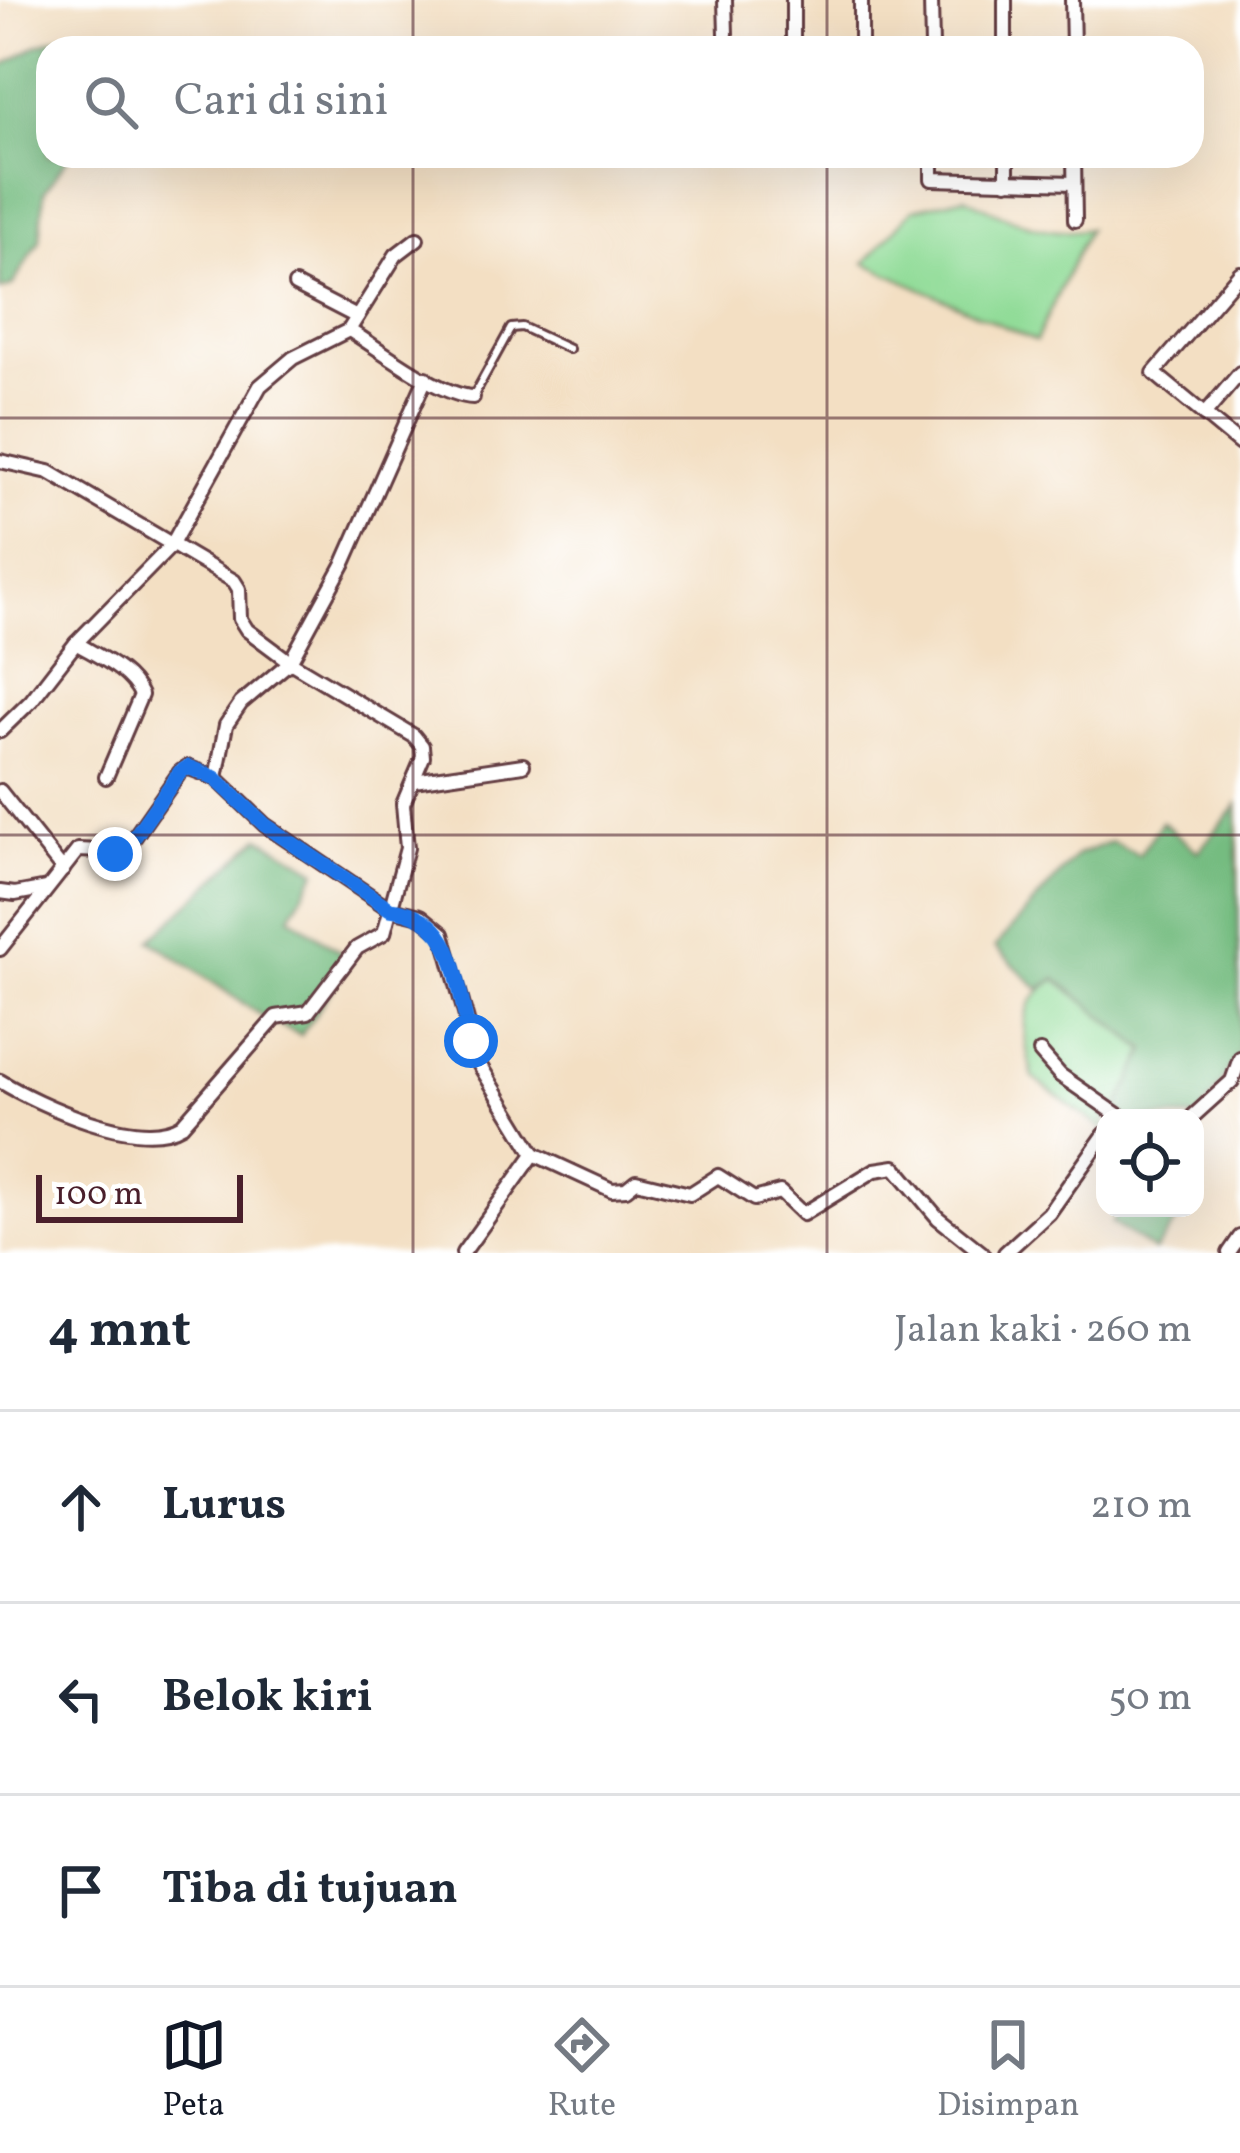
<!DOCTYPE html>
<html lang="id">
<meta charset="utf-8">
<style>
body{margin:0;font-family:Vollkorn,serif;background:#f2f2f3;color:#1f2937}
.controls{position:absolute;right:36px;bottom:36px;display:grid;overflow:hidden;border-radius:24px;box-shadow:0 12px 48px #0002}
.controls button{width:108px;height:108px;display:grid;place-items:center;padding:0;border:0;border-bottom:3px solid #e0e1e3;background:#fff;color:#1f2937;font:60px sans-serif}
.scale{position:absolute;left:36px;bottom:30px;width:207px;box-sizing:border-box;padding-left:12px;border:6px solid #4a1f2b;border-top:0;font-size:33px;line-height:42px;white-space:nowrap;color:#4a1f2b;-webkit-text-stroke:9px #fff;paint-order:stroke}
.stop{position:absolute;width:36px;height:36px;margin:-27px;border:9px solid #1a73e8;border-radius:50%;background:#fff}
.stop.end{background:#1a73e8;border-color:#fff;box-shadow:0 3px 12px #0008}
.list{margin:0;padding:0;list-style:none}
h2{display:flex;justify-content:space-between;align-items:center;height:156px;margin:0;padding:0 48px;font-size:51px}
h2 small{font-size:39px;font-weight:400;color:#747a83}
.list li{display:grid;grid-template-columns:78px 1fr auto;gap:36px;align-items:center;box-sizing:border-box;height:192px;padding:0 48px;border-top:3px solid #e0e1e3}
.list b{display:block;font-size:45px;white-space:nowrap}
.list em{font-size:39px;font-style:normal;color:#747a83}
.icon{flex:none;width:66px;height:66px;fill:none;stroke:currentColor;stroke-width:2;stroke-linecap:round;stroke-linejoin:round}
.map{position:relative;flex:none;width:1240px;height:1253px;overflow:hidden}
.search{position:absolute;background:#fff;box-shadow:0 12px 48px #0002;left:36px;right:36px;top:36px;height:132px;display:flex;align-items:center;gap:30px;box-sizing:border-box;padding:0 42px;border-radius:36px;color:#747a83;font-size:45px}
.sheet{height:732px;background:#fff}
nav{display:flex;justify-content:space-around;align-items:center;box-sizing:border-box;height:168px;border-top:3px solid #e0e1e3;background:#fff;font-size:33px;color:#747a83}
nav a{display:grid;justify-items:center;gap:6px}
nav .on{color:#111827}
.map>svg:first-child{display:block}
.green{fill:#91dc98;stroke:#6e7e62;stroke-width:3}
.forest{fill:#74bc80;stroke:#5f6e56;stroke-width:3}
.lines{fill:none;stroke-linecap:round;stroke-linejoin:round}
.lane-casing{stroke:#633c42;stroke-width:12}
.street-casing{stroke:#633c42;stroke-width:18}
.lane{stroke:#fff;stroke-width:6}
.street{stroke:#fff;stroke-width:12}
.route{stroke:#1a73e8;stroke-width:15}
.grid{fill:none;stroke:#4a1f2b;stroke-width:3;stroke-opacity:0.55}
</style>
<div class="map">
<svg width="1240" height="1253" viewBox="0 0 1240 1253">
<rect width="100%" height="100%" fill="#fff"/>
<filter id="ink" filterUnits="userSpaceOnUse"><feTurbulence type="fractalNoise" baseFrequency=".00833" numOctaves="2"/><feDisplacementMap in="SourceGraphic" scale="24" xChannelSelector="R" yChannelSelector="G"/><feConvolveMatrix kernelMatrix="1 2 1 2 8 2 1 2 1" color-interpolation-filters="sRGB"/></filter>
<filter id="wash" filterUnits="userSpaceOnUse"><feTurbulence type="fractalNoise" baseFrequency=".004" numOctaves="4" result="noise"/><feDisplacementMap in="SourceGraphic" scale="48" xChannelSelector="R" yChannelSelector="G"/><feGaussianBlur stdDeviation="2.7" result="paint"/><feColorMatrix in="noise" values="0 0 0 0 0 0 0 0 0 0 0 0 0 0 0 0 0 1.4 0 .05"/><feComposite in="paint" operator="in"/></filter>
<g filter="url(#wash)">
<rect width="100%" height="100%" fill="#f3dfc3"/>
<g class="green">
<path d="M965 197C1003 216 1045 239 1088 229L1036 341 865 263 913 209Z"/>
<path d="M1056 979 1146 1051 1113 1118H1105V1131L1033 1078C1024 1036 1013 1005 1056 979Z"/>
</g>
<g class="forest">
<polygon points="77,30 76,48 48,48 48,156 69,156 44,192 40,240 12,286 0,290 0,67 36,46"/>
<polygon points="1237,805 1240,1052 1195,1124 1195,1118 1113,1118 1146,1050 1056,979 1039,989 995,947 1077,855 1111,842 1139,855 1162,822 1198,852"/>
<polygon points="260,837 317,870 290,916 351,960 301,1035 266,1019 151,940"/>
<polygon points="1121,1208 1187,1208 1154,1251 1112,1223"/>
</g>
</g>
<g filter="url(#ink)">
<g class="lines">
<g class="lane-casing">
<polyline id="lane" points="473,397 511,328 522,327 569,349"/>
</g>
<g class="street-casing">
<g id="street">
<polyline points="725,0 726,34"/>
<polyline points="793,0 793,48"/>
<polyline points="861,0 861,48"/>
<polyline points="931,0 932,48"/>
<polyline points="1005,0 1005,48"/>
<polyline points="1072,0 1073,48"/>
<polyline points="932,156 932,179 1074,183"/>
<polyline points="1007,156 1007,182"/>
<polyline points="1074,156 1075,220"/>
<polyline points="1240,273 1154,373 1240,444"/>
<polyline points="295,285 357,317"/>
<path d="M349 330C380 349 440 396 473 397"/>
<polyline points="1204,415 1240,373"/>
<path d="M0 461 49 472 234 581 239 589 240 619 247 630 290 662 414 736 422 746 423 757 403 804 407 848 384 933 357 948 308 1012 276 1017 182 1125C140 1151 39 1105 0 1081"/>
<path d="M76 643C99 657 130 670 141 695L106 777"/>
<polyline points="0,731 31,701 76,643 171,546 260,386 293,358 349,330 396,255 417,239"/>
<polyline points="216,778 226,725 241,703 290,662 345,561 426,378"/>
<polyline points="414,781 523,765"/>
<polyline points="0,791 63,870"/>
<polyline points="0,892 15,894 47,888"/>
<polyline points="0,949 78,850 124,852 180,772 187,767 216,778 265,825 390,909 421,916 443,934 479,1064 534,1154 463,1253"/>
<polyline points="1040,1052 1060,1075 1122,1118"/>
<polyline points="1191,1118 1232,1081 1240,1058"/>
<polyline points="534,1154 612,1190 626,1189 636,1181 690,1194 718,1176 754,1199 780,1192 803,1214 875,1170 895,1167 938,1218 982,1253"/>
<polyline points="1005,1253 1049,1213 1105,1134"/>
<polyline points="1229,1253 1240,1237"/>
</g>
</g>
<use href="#lane" class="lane"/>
<use href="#street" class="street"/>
</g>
</g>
<g class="lines" filter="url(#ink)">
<path class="route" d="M115 854 124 852 180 772 188 767 215 778 265 825 390 909C461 917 455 986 471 1041"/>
</g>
<path class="grid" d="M413 0V48M827 0V48M413 156V1253M827 156V1253M0 418H1240M0 835H1240"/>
</svg>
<div class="controls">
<button><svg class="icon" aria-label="locate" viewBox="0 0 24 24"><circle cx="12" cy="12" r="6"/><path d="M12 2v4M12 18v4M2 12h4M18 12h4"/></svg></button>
</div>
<div class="scale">100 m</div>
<div class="stop" style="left:471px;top:1041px"></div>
<div class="stop end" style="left:115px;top:854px"></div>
<div class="search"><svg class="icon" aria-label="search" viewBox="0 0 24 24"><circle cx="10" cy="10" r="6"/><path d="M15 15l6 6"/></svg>Cari di sini</div>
</div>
<section class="sheet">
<h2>4 mnt<small>Jalan kaki · 260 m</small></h2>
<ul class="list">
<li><svg class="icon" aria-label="ahead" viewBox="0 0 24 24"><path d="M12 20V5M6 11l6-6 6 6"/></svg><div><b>Lurus</b></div><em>210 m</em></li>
<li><svg class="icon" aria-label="left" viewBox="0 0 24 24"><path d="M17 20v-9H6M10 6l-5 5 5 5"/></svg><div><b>Belok kiri</b></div><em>50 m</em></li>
<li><svg class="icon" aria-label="arrive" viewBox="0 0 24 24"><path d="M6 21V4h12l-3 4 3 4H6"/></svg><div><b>Tiba di tujuan</b></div></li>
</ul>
</section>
<nav>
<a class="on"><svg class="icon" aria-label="map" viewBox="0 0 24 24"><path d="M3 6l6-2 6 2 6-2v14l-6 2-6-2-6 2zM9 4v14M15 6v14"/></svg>Peta</a>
<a><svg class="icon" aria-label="directions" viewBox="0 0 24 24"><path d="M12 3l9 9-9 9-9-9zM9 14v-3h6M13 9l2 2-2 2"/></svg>Rute</a>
<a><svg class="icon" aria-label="saved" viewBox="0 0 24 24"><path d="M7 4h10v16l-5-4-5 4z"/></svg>Disimpan</a>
</nav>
